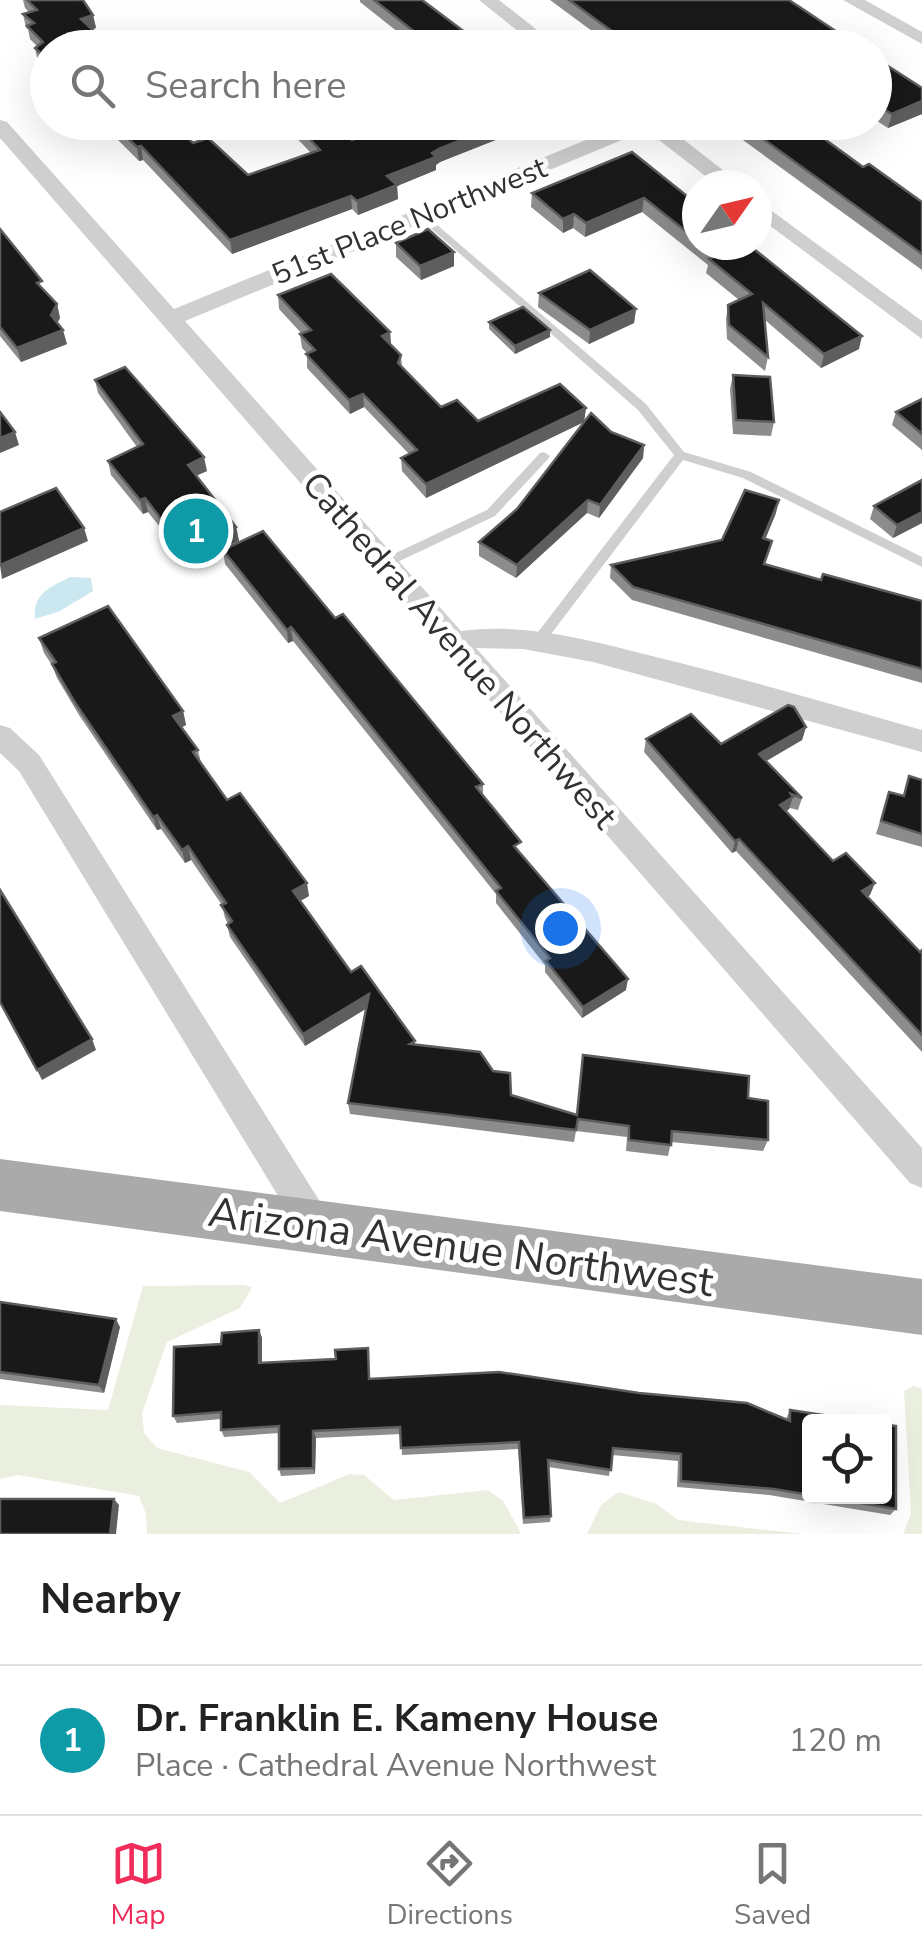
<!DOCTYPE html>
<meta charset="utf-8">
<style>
body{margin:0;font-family:"Nunito Sans",sans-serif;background:#f6f6f6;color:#222}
.controls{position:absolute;right:30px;bottom:30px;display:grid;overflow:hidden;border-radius:10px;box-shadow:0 10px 40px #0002}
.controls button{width:90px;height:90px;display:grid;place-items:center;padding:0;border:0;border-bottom:2px solid #e0e0e0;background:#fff;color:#222;font:50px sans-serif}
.compass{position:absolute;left:682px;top:170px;width:90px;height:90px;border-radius:50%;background:#fff;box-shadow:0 10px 40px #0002;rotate:56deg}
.you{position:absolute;left:560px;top:928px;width:35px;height:35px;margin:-25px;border:8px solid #fff;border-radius:50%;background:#1a73e8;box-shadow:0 0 0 15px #1a73e833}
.badge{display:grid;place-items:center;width:65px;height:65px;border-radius:50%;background:#f02c5a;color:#fff;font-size:32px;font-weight:700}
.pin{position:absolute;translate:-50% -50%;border:5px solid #fff;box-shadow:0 2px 10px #0006}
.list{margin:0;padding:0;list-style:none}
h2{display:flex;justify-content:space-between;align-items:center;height:130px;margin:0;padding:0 40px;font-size:42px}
h2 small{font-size:32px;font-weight:400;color:#767676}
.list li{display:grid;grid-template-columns:65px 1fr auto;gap:30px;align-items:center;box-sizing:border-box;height:150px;padding:0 40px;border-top:2px solid #e0e0e0}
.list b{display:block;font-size:38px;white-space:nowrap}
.list p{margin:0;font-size:32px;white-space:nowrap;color:#767676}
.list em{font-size:32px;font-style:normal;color:#767676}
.icon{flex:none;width:55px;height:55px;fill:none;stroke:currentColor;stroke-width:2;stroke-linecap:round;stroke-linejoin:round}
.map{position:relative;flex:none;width:922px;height:1534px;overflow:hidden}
.search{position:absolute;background:#fff;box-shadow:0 10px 40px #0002;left:30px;right:30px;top:30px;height:110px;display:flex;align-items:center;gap:25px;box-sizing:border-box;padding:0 35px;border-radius:55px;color:#767676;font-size:38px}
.sheet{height:280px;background:#fff}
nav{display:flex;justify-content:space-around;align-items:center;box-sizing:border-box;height:140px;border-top:2px solid #e0e0e0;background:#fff;font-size:28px;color:#767676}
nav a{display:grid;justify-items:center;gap:5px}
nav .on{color:#f02c5a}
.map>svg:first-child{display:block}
.green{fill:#eaefdf}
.water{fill:#cbe7ef}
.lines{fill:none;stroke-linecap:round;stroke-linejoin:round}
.service{fill:#cfcfcf;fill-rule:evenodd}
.minor{fill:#cfcfcf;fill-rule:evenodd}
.primary{fill:#aaa;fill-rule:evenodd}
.wall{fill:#8c8c8c}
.shaded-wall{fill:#5e5e5e}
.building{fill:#191919;stroke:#5e5e5e;stroke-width:2.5}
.labels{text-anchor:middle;stroke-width:10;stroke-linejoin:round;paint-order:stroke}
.far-street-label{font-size:30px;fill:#323232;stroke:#fff}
.street-label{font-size:35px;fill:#323232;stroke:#fff}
.near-street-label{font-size:42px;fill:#323232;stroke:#fff}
</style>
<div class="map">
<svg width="922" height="1534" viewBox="0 0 922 1534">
<rect width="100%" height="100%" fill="#fff"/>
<g class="green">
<polygon points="244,1285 252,1287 240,1308 167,1342 142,1413 144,1433 157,1448 249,1472 280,1503 350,1474 364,1475 394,1500 488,1490 504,1502 521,1534 147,1534 146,1514 139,1496 18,1475 0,1479 0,1405 108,1410 143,1286"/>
<polygon points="913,1386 922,1389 922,1534 903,1534 911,1514 904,1391"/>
<polygon points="619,1492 657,1504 678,1520 802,1534 587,1534 601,1505"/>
</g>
<path class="water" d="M70 577 91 578 93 591 60 611 35 619C33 593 49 588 70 577Z"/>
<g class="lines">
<g class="service">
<polygon points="422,212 646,404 684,452 751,472 922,557 922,567 743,478 683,460 545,642 535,642 534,639 535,636 674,455 638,410 418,217 417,215"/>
<polygon points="544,452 550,456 548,459 495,516 387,567 379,567 377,564 379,561 487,510 540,453"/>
</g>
<g class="minor">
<polygon points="479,0 499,0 560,48 539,48"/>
<polygon points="843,0 865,0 922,32 922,44"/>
<path d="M0 120 7 122 174 309 630 122H661L737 181 740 185H717L646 130 185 321 461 631C527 622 592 641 656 657 746 679 834 705 922 730V752L593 662 523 649 476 648 922 1148V1188L910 1183 0 138Z"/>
<polygon points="757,200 922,321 922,339 757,216"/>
<polygon points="0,725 10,728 39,755 329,1216 334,1228 329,1240 317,1244 305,1240 19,771 0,753"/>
</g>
<polygon class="primary" points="0,1159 922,1279 922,1335 0,1211"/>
</g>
<g class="wall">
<polygon points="23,0 83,0 93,15 96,28 48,48 48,71 38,62 35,48 37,46 30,39 28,29 26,28 23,14 29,12 25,8"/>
<polygon points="360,0 422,0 486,48 418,48 360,2"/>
<polygon points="550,0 789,0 861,48 615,48"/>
<polygon points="874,57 922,88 922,114 888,128 874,119"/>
<polygon points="100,122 173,122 193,143 248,175 311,153 288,129 288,122 334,122 352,140 398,122 554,122 526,134 521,130 440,162 436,165 436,170 397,186 398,199 358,215 352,209 232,254 143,160 139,161"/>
<polygon points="718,122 801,122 863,167 922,202 922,270"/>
<polygon points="632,152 697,204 697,245 749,245 859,349 821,368 765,320 768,357 765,371 727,339 726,319 728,305 739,300 706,273 708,265 642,212 585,237 573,228 563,233 531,207 532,193"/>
<polygon points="0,229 45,291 57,304 60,318 57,323 67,344 21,362 0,336"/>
<polygon points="396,243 454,266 421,280 396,257"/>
<polygon points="539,293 636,309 634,323 589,344 538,307"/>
<polygon points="278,295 390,332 391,344 401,355 402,366 441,407 478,421 586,408 584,422 426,498 402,471 401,458 409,454 364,407 350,414 307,368 307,353 302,348 300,334 302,334 279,309"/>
<polygon points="489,322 550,330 550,337 515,354 489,329"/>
<polygon points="733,375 774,422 771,436 733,434 730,389"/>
<polygon points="95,380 207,471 196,476 236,527 239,541 209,554 202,545 193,549 183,536 171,541 148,512 143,514 111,475 108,461 137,447 98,393"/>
<polygon points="922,399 922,450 892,425 896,412"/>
<polygon points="611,432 644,445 643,458 599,518 587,513 516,578 479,556 479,542"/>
<polygon points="922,480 922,523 893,538 870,519 874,506"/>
<polygon points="776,513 765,539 765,564 821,580 922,601 922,683 632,600 610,578 611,565 722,540"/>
<polygon points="223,550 335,618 483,784 483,795 521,854 626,990 582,1018 545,972 545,965 496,903 496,894 293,641 288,643 225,564"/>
<polygon points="39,638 183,711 186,725 182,727 198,750 201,763 227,800 309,896 300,901 351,972 415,1041 415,1044 511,1095 577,1115 748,1098 768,1140 763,1151 671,1142 668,1156 626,1151 627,1137 576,1131 574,1142 350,1114 348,1103 366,1009 305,1046 230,937 227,925 228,924 225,918 222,905 191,860 185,863 161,829 157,830 79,715 57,678 52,665 44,653"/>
<polygon points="806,727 802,740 766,761 802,798 798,810 790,808 786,812 833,861 870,895 867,897 920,952 922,950 922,1052 736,851 732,853 644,752 646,739 721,744"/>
<polygon points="909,776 922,780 922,847 876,834 889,792 903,796"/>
<polygon points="0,1302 120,1327 104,1393 0,1379"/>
<polygon points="259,1330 262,1338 262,1363 336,1359 368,1348 370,1379 786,1419 790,1410 810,1422 810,1496 884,1496 896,1509 890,1515 769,1495 677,1487 678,1461 612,1455 609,1476 548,1467 551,1516 550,1522 523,1524 518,1449 402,1455 401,1434 316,1438 315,1474 281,1476 279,1469 279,1433 224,1437 221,1430 221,1419 177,1423 173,1416 221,1344"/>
</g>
<g class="shaded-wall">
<polygon points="93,15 96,28 84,32 81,19"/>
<polygon points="922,101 922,114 888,128 892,114"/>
<polygon points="506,122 521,122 521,130 440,162 436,165 436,170 397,186 398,199 358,215 357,201 387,176 439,149"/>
<polygon points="526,122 554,122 526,134"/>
<polygon points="141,146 143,160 139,161 137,147"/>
<polygon points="351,196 352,209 232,254 230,240"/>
<polygon points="644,198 642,212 585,237 586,223"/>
<polygon points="574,214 573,228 563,233 563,219"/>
<polygon points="454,252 454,266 421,280 420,266"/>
<polygon points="57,304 60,318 54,329 51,315"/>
<polygon points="636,309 634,323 589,344 590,330"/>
<polygon points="63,330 67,344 21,362 17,348"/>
<polygon points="550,330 550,337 515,354 515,346"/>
<polygon points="390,332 391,346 382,336"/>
<polygon points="862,336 859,349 821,368 824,354"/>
<polygon points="363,394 364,407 350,414 349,400"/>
<polygon points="586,408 584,422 426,498 426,484"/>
<polygon points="15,432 19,445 0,453 0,438"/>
<polygon points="644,445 643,458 599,518 600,505"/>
<polygon points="204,457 207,471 190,478 188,465"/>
<polygon points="145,498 148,512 143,514 140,500"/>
<polygon points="588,500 587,513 516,578 517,565"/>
<polygon points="779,500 776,513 760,552 763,538"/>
<polygon points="922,512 922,523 893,538 897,525"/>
<polygon points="180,522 183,536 171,541 168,528"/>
<polygon points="236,527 239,541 209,554 207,541"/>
<polygon points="84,528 88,541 2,579 0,565"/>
<polygon points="199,532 202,545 193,549 190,536"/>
<polygon points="291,627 293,641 288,643 287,630"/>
<polygon points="183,711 186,725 177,730 173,716"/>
<polygon points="806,727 802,740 756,767 759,754"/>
<polygon points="793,797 789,809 776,818 780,805"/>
<polygon points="157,815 161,829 157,830 153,817"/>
<polygon points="739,839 736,851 732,853 735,841"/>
<polygon points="188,846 191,860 185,863 182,850"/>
<polygon points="307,883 309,896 295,904 293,891"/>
<polygon points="875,883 870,895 857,903 862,891"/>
<polygon points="628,979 626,990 582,1018 583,1007"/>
<polygon points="369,994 370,1006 305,1046 303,1034"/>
<polygon points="92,1039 96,1050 42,1080 37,1070"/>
<polygon points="116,1319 120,1327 104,1393 99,1385"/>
<polygon points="259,1330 262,1338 262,1371 259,1363"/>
<polygon points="313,1431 316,1438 315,1474 313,1468"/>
<polygon points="114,1499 119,1505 116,1534 110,1534"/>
</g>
<g class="building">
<polygon points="27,0 83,0 93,15 81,19 112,48 48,48 48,60 35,48 43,42 27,26 34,23 23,14 37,10"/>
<polygon points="374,0 422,0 486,48 435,48"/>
<polygon points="569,0 789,0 861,48 635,48"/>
<polygon points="874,57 922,88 922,101 892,114 874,103"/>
<polygon points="111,122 173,122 193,143 208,138 248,175 320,150 294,122 334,122 352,140 398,122 506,122 439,149 432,153 436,157 387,176 397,185 357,201 351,196 230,240 141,146 137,147"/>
<polygon points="740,122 801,122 863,167 869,164 922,202 922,254"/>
<polygon points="632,152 697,204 697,240 644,198 586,223 574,214 563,219 532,193"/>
<polygon points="0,229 42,281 37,283 57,304 51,315 63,330 17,348 0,327"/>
<polygon points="428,229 454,252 420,266 396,243"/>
<polygon points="703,245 749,245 862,336 824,354 763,303 768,357 729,325 728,305 752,294 709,259 716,256"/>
<polygon points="590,270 636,309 590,330 539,293"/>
<polygon points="331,274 390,332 382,336 401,355 398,363 441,407 457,400 478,421 560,384 586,408 426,484 401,458 417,450 363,394 349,400 306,354 315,350 300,334 311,330 278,295"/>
<polygon points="523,307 550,330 515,346 489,322"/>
<polygon points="125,367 204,457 188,465 236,527 207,541 199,532 190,536 180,522 168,528 145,498 140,500 108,461 143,444 95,380"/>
<polygon points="733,375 770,377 774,422 736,420"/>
<polygon points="922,399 922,434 896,412"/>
<polygon points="0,412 15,432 0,438"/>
<polygon points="591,413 611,432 644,445 600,505 588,500 517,565 479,542 517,509"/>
<polygon points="922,480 922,512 897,525 874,506"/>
<polygon points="56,488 84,528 0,565 0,512"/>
<polygon points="745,490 779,500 763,538 772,541 764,564 821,580 823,574 922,601 922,669 633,587 611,565 722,540"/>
<polygon points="263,531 335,618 343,614 483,784 476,787 521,842 514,846 628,979 583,1007 546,961 550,958 496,891 501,888 291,627 287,630 223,550"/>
<polygon points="108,606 183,711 173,716 198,750 193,752 227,800 240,793 307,883 293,891 351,972 361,966 415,1041 410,1044 480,1052 493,1071 510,1073 511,1095 577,1115 583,1055 749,1076 748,1098 768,1101 768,1140 672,1131 671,1145 629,1140 629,1126 578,1119 576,1130 348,1103 369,994 303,1034 227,925 232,921 221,905 226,903 188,846 182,850 157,815 153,817 74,701 52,664 56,662 39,638"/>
<polygon points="788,705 794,707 806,727 759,754 802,798 791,794 793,797 780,805 833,861 846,853 875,883 862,891 920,952 922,950 922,1035 739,839 735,841 646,739 691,714 721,744"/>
<polygon points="909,776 922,780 922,834 881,821 889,792 904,796"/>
<polygon points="0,890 92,1039 37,1070 0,1002"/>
<polygon points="0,1302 116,1319 99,1385 0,1372"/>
<polygon points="259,1330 259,1363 336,1359 335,1350 368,1348 369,1379 499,1372 639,1393 747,1403 790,1421 790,1410 869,1422 810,1422 810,1495 774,1489 681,1481 681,1454 613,1448 611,1470 548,1460 551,1516 524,1518 519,1442 401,1448 400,1427 313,1431 313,1468 279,1469 279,1426 221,1430 221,1412 173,1416 174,1347 221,1344 222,1333"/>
<polygon points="884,1424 896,1426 896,1509 819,1496 884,1496"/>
<polygon points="0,1499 114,1499 110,1534 0,1534"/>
</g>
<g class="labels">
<g class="far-street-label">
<text transform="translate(409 221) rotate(-22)" y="10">51st Place Northwest</text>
</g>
<g class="street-label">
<text transform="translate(460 650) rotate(49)" y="12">Cathedral Avenue Northwest</text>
</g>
<g class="near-street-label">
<text transform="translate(461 1246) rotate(8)" y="15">Arizona Avenue Northwest</text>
</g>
</g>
</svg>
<div class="controls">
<button><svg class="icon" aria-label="locate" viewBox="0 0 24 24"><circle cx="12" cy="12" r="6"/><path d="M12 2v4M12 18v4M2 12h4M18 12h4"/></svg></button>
</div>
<svg class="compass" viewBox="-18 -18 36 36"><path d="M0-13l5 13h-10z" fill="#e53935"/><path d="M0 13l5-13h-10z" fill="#767676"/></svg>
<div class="you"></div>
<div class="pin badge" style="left:196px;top:531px;background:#0f9aa8">1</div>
<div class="search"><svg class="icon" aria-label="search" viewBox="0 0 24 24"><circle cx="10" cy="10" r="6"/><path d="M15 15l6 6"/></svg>Search here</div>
</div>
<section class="sheet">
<h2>Nearby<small></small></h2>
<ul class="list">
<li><span class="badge" style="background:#0f9aa8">1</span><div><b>Dr. Franklin E. Kameny House</b><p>Place · Cathedral Avenue Northwest</p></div><em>120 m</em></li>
</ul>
</section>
<nav>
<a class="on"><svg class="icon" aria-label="map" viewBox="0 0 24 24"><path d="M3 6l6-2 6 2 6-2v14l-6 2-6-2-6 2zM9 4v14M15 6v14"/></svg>Map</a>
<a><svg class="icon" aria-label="directions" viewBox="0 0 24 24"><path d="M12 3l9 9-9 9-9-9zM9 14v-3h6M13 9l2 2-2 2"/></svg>Directions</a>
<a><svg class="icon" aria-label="saved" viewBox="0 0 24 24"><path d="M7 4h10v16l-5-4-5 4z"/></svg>Saved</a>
</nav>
